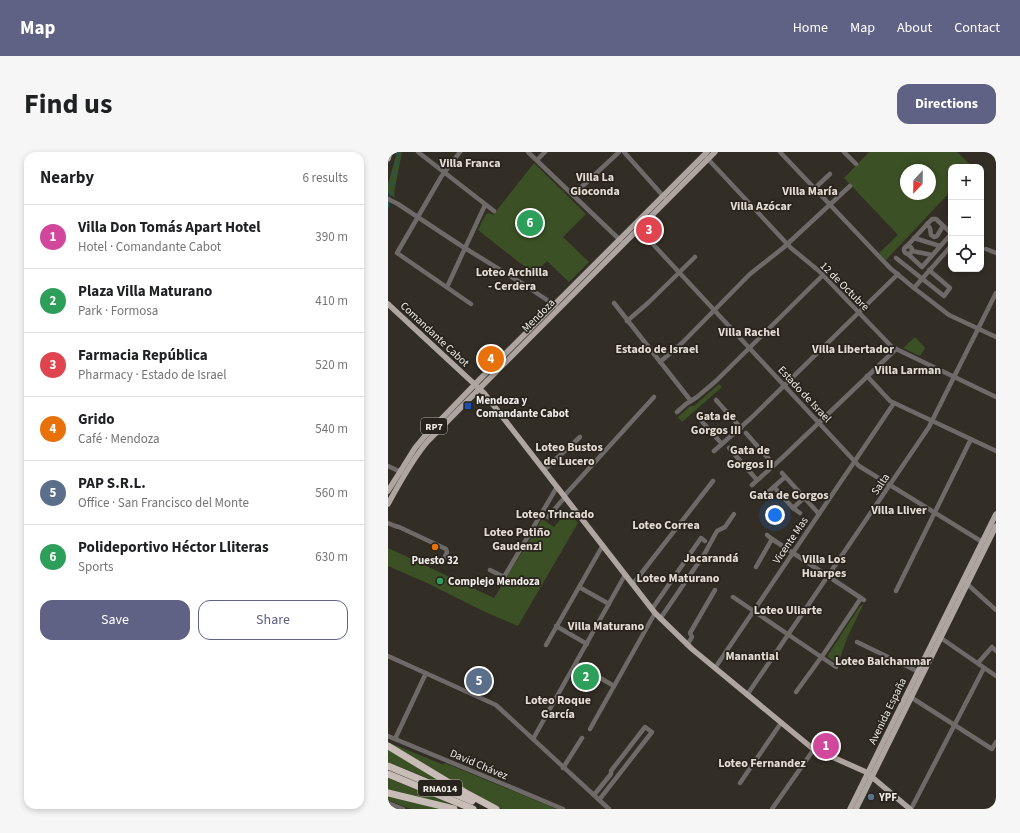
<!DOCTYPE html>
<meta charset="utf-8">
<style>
body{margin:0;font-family:"Source Sans 3",sans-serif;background:#f6f6f6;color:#202124}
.controls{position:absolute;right:12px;top:12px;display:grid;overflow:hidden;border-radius:8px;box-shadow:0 2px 6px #0003}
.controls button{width:36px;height:36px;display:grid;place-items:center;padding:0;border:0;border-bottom:1px solid #e0e0e0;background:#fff;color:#202124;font:20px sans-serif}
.compass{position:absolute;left:512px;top:12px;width:36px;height:36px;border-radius:50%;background:#fff;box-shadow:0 2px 6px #0003;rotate:202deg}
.you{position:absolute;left:387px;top:363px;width:14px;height:14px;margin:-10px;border:3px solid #fff;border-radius:50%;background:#1a73e8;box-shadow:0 0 0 6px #1a73e833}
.badge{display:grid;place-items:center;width:26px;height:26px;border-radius:50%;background:#5f6185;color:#fff;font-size:13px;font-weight:700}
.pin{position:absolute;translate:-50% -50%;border:2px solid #fff;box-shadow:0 1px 4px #0006}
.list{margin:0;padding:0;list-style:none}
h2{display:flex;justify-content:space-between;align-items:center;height:52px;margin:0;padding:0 16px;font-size:17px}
h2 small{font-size:13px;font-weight:400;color:#757577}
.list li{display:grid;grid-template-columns:26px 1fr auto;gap:12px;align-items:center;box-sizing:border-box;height:64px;padding:0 16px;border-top:1px solid #e0e0e0}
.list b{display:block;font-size:15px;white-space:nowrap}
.list p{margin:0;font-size:13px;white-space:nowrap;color:#757577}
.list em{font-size:13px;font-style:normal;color:#757577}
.actions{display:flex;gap:8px;padding:12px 16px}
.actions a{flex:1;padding:9px 0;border:1px solid #5f6185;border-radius:12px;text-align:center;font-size:14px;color:#5f6185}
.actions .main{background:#5f6185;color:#fff}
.icon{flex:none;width:22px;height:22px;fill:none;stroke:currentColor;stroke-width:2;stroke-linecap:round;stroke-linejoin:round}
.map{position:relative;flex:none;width:608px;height:657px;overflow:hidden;border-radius:12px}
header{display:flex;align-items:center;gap:24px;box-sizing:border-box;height:56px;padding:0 20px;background:#5f6185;color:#fff}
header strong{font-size:19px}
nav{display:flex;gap:22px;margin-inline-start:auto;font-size:14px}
.intro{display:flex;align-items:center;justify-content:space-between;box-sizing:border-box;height:96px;padding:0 24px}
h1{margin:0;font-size:28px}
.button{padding:10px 18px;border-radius:12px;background:#5f6185;color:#fff;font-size:14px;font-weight:700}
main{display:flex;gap:24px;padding:0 24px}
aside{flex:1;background:#fff;border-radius:12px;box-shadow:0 2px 6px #0003}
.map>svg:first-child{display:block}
.green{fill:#3c5025;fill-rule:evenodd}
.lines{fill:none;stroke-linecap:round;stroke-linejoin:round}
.stream{stroke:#155b60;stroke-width:1}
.minor{stroke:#6e6a68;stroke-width:4.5}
.major{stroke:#aea5a1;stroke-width:5.5}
.highway{stroke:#c8bcb7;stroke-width:7}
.transit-dot{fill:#1a4fb4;stroke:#28231c;stroke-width:1.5}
.food-dot{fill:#e8710a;stroke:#28231c;stroke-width:1.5}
.leisure-dot{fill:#2e9e5b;stroke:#28231c;stroke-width:1.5}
.service-dot{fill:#5c6f8a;stroke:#28231c;stroke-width:1.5}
.labels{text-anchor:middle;stroke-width:3.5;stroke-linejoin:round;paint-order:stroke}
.shield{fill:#28231c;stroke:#b4b0ab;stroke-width:1}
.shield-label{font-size:10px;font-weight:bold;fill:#f0ece8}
.street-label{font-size:11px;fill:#f0ece8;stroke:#28231c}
.poi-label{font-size:11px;font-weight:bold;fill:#f0ece8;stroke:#28231c;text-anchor:start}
.neighbourhood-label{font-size:12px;font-weight:bold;fill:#e4ddd4;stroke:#28231c}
</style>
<header>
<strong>Map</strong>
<nav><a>Home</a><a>Map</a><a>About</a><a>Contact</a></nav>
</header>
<div class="intro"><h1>Find us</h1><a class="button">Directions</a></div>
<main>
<aside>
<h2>Nearby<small>6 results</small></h2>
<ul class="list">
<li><span class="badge" style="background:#d1479c">1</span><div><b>Villa Don Tomás Apart Hotel</b><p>Hotel · Comandante Cabot</p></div><em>390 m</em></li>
<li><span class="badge" style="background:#2e9e5b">2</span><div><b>Plaza Villa Maturano</b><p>Park · Formosa</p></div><em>410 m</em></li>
<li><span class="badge" style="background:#e0444e">3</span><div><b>Farmacia República</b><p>Pharmacy · Estado de Israel</p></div><em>520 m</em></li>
<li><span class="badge" style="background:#e8710a">4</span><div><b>Grido</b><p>Café · Mendoza</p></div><em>540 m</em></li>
<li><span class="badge" style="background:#5c6f8a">5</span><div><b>PAP S.R.L.</b><p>Office · San Francisco del Monte</p></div><em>560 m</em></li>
<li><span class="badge" style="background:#2e9e5b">6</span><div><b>Polideportivo Héctor Lliteras</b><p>Sports</p></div><em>630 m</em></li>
</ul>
<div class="actions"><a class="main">Save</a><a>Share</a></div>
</aside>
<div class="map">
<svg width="608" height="657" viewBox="0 0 608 657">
<rect width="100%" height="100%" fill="#322d25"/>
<g class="green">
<polygon points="9,0 14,0 6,41 7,45 0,41 0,32"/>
<path d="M481 0H569L585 15H563V39L498 108 491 101 510 83 456 26ZM518 18H542V42H518Z"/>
<polygon points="146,11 198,62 175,85 201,110 181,130 159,109 146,122 90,78 98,62 102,61 105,63"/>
<polygon points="527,185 537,196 532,204 515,196"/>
<polygon points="331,232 334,235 294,270 290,265 302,254 306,254"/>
<polygon points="180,358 190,371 130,474 97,460 39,431 0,414 0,396 13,402 106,446 154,367 166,375"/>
<polygon points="475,453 459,486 450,512 440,505 440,503 472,454"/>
<polygon points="2,591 56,613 57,611 168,657 114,657 93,647 2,592"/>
<polygon points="0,596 57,631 49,630 0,610"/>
<polygon points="0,626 63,652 60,653 0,639"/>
<polygon points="0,644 55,657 23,657 0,648"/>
</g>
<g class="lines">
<g class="stream">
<polyline points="2,45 6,24 11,0"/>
<polyline points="0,56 1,50"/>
</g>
<g class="minor">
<polyline points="30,0 106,59"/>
<polyline points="72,0 53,25 9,101 83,152"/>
<polyline points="140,0 233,89"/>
<polyline points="236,0 276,45"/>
<polyline points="392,0 502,116 526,136 561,163 608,185"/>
<polyline points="456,0 468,12"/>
<polyline points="319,6 403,96 431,119 504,195 608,245"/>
<polyline points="149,8 157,0"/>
<polyline points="427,36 442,22"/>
<polyline points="185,43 231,0"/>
<polyline points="0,47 10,52 72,93 135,132 171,156"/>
<polyline points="539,72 542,76 543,83 546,85 549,84 555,74"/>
<polyline points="249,75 471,314 596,391"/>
<polyline points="526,86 552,94"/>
<circle cx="520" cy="98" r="4"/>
<polyline points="518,95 544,67 548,67 563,81"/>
<polyline points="598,97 608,101"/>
<polyline points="524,99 544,103"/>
<polyline points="520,102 534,115 563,82"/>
<polyline points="508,106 556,144 562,136 541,118"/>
<polyline points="59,135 97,53"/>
<polyline points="526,136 563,94"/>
<polyline points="226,151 303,249"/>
<polyline points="239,169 260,151 307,105"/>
<polyline points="295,190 362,122 395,96 462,34"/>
<polyline points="272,210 294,191"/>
<polyline points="479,224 502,249 608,299"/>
<polyline points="328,248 353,276"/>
<polyline points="289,260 298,252 309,245 328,229 435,123"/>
<polyline points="309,264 334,292"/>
<polyline points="358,281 386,313"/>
<polyline points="341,296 369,328"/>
<polyline points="326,299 362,267 510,122"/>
<polyline points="0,314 15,321"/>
<polyline points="156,318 192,285"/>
<polyline points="394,321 431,362"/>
<polyline points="364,333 395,305 508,197"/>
<polyline points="386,335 405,356 412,361"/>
<polyline points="379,341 397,325"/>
<polyline points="176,344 266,245"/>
<polyline points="405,356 416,346"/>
<polyline points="160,365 177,345"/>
<polyline points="0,371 7,374 11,375 58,397 59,400 55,409"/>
<polyline points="379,383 384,387 476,448"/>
<polyline points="368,415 384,387"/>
<polyline points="102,418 116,425 169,335"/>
<polyline points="578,431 608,458"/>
<polyline points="245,432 325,329"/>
<polyline points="191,435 221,452"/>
<polyline points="508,439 583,287"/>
<polyline points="345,445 448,515"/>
<polyline points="264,457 313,386 317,389"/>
<polyline points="272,467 317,401 329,379 337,375 346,362"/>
<polyline points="168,474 199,492"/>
<polyline points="550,484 608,524"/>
<polyline points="469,490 533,521"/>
<polyline points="158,493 215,393"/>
<polyline points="299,493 304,485 302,481 327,438"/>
<polyline points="0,504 108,553 221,657"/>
<polyline points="590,511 604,495 608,499"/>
<polyline points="188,512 226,534"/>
<polyline points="327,516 506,251"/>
<polyline points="408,540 437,500 473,446"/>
<polyline points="359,543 541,275 608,141"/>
<polyline points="521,544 604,597 608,590"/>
<polyline points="202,577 267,461"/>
<polyline points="0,584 175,657"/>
<polyline points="7,587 38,521"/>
<polyline points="145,587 237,423"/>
<polyline points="175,616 194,586"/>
<polyline points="352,631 393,571"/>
<polyline points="206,643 223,622 223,619 257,575 264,580 211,648"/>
<polyline points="0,651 15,657"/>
<polyline points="384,657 426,597"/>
<polyline points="523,657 596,516"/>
</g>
<g class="major">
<polyline points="0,7 2,0"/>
<polyline points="0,152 96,241 267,461 304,497 424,596 478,620 522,657"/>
<polyline points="0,339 27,296 36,285 93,226 319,0"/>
<path d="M0 352C11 332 25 306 40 289L96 232 327 0"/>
<polyline points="462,657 608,362"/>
<polyline points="468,657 608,374"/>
</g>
<g class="highway">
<polyline points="0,594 78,641 108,657"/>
<polyline points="0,614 84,649"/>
<polyline points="0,622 85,657"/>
<polyline points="0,641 66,657"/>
</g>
</g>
<rect class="transit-dot" x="76" y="250" width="8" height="8" rx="2"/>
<circle class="food-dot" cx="47" cy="395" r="4"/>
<circle class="leisure-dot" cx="52" cy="429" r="4"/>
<circle class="service-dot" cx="483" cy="645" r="4"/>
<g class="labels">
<g class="shield">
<rect x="33" y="266" width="26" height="16" rx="3"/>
<rect x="30" y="628" width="44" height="16" rx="3"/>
</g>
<g class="shield-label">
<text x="46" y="278">RP7</text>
<text x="52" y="640">RNA014</text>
</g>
<g class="street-label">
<text transform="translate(457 134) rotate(45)" y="4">12 de Octubre</text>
<text transform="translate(150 163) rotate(-45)" y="4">Mendoza</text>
<text transform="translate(47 182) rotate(43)" y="4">Comandante Cabot</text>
<text transform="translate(417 242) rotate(47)" y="4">Estado de Israel</text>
<text transform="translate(492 332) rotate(-56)" y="4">Salta</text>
<text transform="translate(402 388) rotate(-56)" y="4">Vicente Mas</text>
<text transform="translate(499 559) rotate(-64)" y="4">Avenida España</text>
<text transform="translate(91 612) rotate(23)" y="4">David Chávez</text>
</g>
<g class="poi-label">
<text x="88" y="252">Mendoza y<tspan x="88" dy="13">Comandante Cabot</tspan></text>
<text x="47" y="412" text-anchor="middle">Puesto 32</text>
<text x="60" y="433">Complejo Mendoza</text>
<text x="491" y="649">YPF</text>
</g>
<g class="neighbourhood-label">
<text x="82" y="15">Villa Franca</text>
<text x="207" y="29">Villa La<tspan x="207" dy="14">Gioconda</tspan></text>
<text x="422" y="43">Villa María</text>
<text x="373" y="58">Villa Azócar</text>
<text x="124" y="124">Loteo Archilla<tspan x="124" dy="14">- Cerdera</tspan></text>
<text x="361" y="184">Villa Rachel</text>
<text x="269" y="201">Estado de Israel</text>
<text x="465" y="201">Villa Libertador</text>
<text x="520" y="222">Villa Larman</text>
<text x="328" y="268">Gata de<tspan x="328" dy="14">Gorgos III</tspan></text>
<text x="181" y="299">Loteo Bustos<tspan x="181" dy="14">de Lucero</tspan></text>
<text x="362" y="302">Gata de<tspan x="362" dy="14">Gorgos II</tspan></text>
<text x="401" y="347">Gata de Gorgos</text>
<text x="511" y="362">Villa Lliver</text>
<text x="167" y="366">Loteo Trincado</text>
<text x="278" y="377">Loteo Correa</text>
<text x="129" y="384">Loteo Patiño<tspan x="129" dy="14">Gaudenzi</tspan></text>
<text x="323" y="410">Jacarandá</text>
<text x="436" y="411">Villa Los<tspan x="436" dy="14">Huarpes</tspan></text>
<text x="290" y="430">Loteo Maturano</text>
<text x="400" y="462">Loteo Uliarte</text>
<text x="218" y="478">Villa Maturano</text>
<text x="364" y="508">Manantial</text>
<text x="495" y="513">Loteo Balchanmar</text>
<text x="170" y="552">Loteo Roque<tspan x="170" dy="14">García</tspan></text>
<text x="374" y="615">Loteo Fernandez</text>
</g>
</g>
</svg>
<div class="controls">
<button>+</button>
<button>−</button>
<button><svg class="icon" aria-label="locate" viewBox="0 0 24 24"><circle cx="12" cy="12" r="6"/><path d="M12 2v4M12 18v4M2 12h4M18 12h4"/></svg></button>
</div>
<svg class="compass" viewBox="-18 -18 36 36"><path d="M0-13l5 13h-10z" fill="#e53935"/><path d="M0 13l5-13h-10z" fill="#757577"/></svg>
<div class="you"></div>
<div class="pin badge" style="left:438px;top:594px;background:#d1479c">1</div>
<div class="pin badge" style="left:198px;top:525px;background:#2e9e5b">2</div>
<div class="pin badge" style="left:261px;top:78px;background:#e0444e">3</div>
<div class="pin badge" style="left:103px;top:207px;background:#e8710a">4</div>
<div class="pin badge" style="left:91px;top:529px;background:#5c6f8a">5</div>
<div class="pin badge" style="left:142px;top:71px;background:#2e9e5b">6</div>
</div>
</main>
